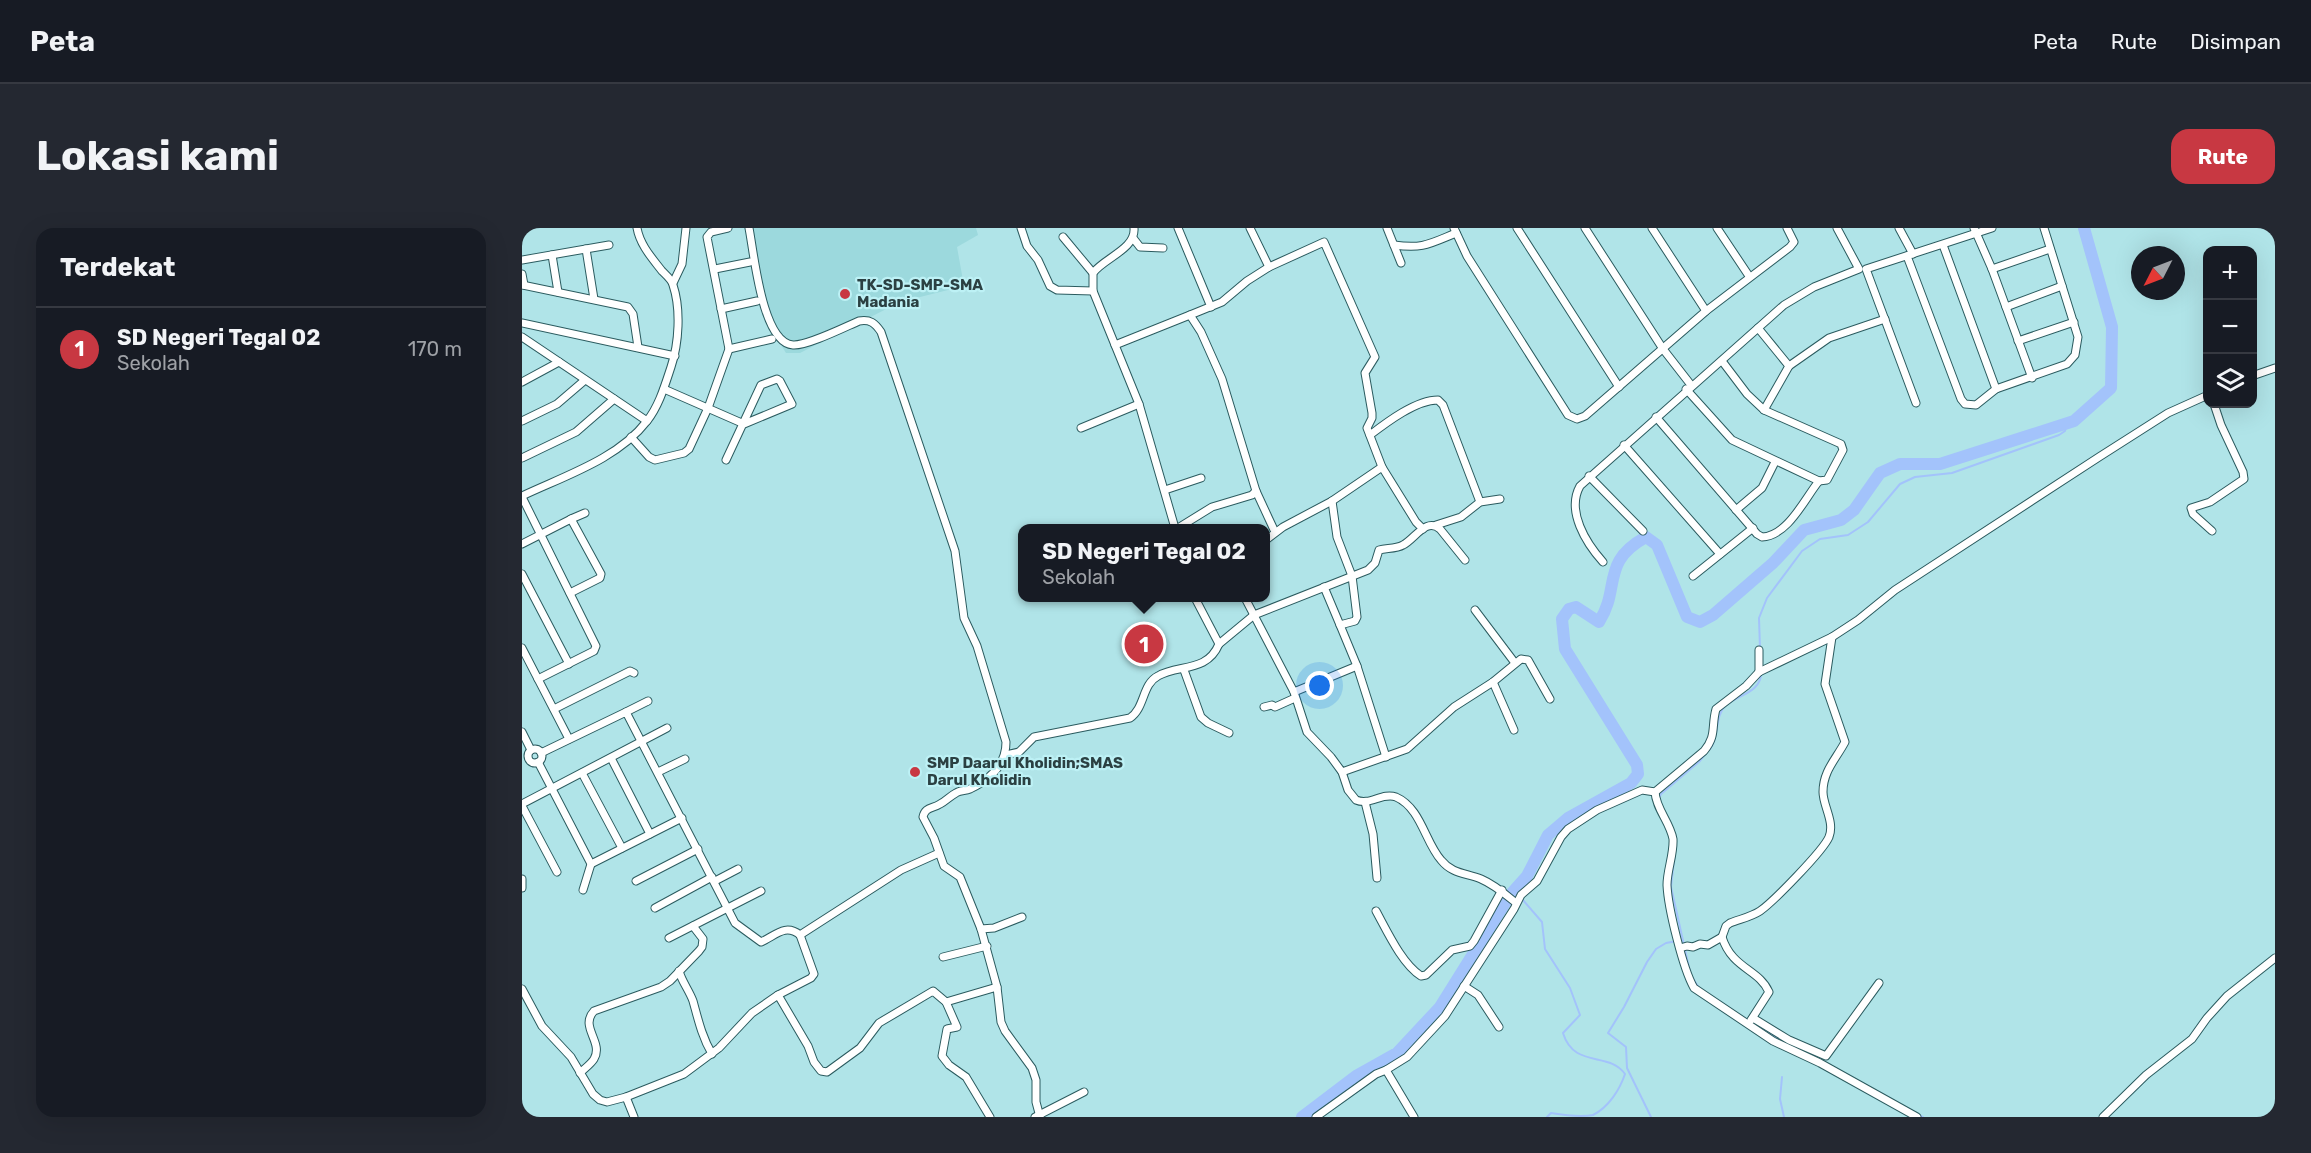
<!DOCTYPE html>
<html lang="id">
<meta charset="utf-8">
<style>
body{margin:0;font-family:Rubik,sans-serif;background:#242831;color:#f1f3f6}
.controls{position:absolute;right:18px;top:18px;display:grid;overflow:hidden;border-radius:12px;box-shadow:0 6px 24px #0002}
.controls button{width:54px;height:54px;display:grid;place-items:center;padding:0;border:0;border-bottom:2px solid #363941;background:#171b24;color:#f1f3f6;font:30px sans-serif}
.compass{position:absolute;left:1609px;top:18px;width:54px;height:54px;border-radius:50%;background:#171b24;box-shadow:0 6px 24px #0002;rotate:228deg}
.you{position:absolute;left:798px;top:458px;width:21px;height:21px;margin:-15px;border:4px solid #fff;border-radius:50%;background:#1a73e8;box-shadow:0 0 0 9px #1a73e833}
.badge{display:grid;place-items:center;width:39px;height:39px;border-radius:50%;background:#c83842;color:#fff;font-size:20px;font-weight:700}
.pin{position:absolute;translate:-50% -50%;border:3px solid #fff;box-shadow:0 2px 6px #0006}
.popup{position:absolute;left:496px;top:296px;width:252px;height:78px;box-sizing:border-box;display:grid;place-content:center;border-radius:12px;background:#171b24;filter:drop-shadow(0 2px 4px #0005);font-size:20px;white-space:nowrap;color:#9ea1a6}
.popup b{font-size:22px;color:#f1f3f6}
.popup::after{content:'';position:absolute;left:50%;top:100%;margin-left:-12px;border:12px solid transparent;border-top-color:#171b24}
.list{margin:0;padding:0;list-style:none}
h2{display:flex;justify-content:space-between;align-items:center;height:78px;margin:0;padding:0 24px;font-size:26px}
h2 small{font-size:20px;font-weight:400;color:#9ea1a6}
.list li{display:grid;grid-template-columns:39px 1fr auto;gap:18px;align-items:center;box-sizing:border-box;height:84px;padding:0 24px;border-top:2px solid #363941}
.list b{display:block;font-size:22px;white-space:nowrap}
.list p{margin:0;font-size:20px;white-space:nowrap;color:#9ea1a6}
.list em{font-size:20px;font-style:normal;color:#9ea1a6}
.icon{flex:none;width:33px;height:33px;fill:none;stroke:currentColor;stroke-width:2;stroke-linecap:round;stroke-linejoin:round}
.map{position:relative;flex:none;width:1753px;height:889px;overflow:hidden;border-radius:18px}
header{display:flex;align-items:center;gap:36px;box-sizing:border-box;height:84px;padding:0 30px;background:#171b24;border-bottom:2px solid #363941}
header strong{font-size:28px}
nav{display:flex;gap:33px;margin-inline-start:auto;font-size:21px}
.intro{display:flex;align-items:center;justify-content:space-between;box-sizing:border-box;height:144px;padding:0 36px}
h1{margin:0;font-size:42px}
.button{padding:15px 27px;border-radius:18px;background:#c83842;color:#fff;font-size:21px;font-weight:700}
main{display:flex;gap:36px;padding:0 36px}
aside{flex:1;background:#171b24;border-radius:18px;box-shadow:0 6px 24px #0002}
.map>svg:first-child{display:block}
.built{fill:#9cd9dd}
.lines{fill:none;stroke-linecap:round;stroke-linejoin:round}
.stream{stroke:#a3c3fb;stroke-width:2}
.river{stroke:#a3c3fb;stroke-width:12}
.street-casing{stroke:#2b5b5f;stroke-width:9}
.street{stroke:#fff;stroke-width:7}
.poi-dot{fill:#c83842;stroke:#bdf1f5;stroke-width:2}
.labels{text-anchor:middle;stroke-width:4.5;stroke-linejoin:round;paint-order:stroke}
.poi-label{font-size:15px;font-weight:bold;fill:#2b4042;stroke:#bdf1f5;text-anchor:start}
</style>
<header>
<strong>Peta</strong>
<nav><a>Peta</a><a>Rute</a><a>Disimpan</a></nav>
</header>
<div class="intro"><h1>Lokasi kami</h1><a class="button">Rute</a></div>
<main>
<aside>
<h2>Terdekat<small></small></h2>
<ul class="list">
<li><span class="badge">1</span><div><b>SD Negeri Tegal 02</b><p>Sekolah</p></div><em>170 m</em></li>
</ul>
</aside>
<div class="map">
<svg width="1753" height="889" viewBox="0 0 1753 889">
<rect width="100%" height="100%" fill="#b0e4e8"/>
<polygon class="built" points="224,0 454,0 456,7 435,19 442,58 378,74 278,125 264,125 241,88"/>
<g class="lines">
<g class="stream">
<polyline points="1238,421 1237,390 1245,370 1280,323 1298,311 1326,307 1346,294 1378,256 1393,249 1430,245 1537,207 1543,203 1545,195"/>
<path d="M1188 521C1198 508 1192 488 1204 477 1216 467 1240 464 1239 444"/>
<polyline points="1137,570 1139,566 1178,533 1184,525"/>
<polyline points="1154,614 1149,659 1168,744"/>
<path d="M1000 671 1020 694 1023 721 1048 760 1058 787 1041 805C1052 841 1087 823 1103 846 1098 861 1087 879 1071 887 1061 889 1041 887 1029 885L1025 889"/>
<polyline points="1170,749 1177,760"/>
<polyline points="1221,789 1265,816"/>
<polyline points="1260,849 1258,871 1262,889"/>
<polyline points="1355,863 1401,889"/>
<polyline points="1129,889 1105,840 1104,819 1086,805 1102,779 1125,734 1134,721 1144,715 1155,713"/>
</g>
<path class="river" d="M780 889 834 848 875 825 918 779 988 667 1005 648 1026 607 1046 590 1109 555 1116 546 1115 537 1043 421 1040 391 1047 381 1054 379 1077 394C1099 360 1078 334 1124 309L1135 317 1165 389 1178 394 1191 387 1251 335 1282 302 1319 292 1332 282 1358 245 1378 236H1418L1552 193 1589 160 1590 99 1562 0"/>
<g class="street-casing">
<g id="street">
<path d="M227 0C232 25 240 115 271 117 285 118 323 99 337 93 348 91 353 95 359 104L433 323 442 390 455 418 484 514C484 537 467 552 448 561 443 563 438 562 434 565 428 568 424 573 418 576 410 581 403 579 401 589L412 610 422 638 438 649 459 701 475 759 479 794 483 803 510 840 514 852V874L518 889"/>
<polyline points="499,0 505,18 516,32 528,58 535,62 571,63"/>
<path d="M612 0C614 21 582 30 571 45V63L617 176 653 300"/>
<polyline points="656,0 689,79"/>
<polyline points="728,0 747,39"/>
<polyline points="865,0 879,35"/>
<polyline points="932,0 945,28 1046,187 1055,191 1063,188 1184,83 1268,19 1272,14 1265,0"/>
<polyline points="995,0 1097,159"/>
<polyline points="1063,0 1141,121 1169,157"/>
<polyline points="1130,0 1184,83"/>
<polyline points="1195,0 1227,48"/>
<polyline points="1377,0 1391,26"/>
<polyline points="1452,0 1470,41 1510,150"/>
<polyline points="541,9 571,45"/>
<polyline points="611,10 618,19 641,20"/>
<path d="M872 17C901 21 907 16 934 5"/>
<polyline points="1421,17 1474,161"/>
<polyline points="64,21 72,71"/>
<polyline points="30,27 36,64"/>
<polyline points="1385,28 1439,171 1443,176 1454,177 1474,161 1545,136 1553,127 1556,109 1522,0"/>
<polyline points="0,32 87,17"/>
<polyline points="193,41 228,34"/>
<polyline points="1470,41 1528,21"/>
<polyline points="0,46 2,57"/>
<polyline points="151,55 160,36 164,0"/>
<polyline points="0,57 106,79 111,86 116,119"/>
<polyline points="1484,79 1540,58"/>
<polyline points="199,81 235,73"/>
<polyline points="668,87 700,74 725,53 747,39 802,14 853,129 843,145 850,185 850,190 845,200 860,239"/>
<polyline points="0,95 153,128"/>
<polyline points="0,109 125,193"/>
<polyline points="1496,113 1552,94"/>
<polyline points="593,117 668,87 679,104 700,151 734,263 730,267 690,279 656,300"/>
<polyline points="207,121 250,111"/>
<polyline points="1200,133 1225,166 1242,182 1267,138 1236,100"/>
<polyline points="1267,138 1307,110 1363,91"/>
<polyline points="1730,148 1753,140"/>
<polyline points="0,154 37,134"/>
<polyline points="142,161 222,196 270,176 258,153 255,151 239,157 204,232"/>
<polyline points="1164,161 1210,212 1297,253 1305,252 1321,222 1319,216 1242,182"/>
<polyline points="1394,175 1344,41 1470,0"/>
<path d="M1134 189 1235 306 1240 309C1266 308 1283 270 1297 253"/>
<polyline points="0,193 35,176 63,152"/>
<polyline points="559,200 617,176"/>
<path d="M848 207C865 194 894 172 916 172L921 177 958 274"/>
<polyline points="109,209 127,229 133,232 162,225 167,221 186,180 207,121 185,9 189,4 206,0"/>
<polyline points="1102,217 1198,326"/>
<polyline points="0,230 54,204 92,171"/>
<polyline points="1067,248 1121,303"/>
<polyline points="643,262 679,250"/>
<polyline points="734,263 753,304"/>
<path d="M0 268C42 248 96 231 125 193 137 178 143 157 149 139 157 115 159 81 151 57 150 52 144 47 140 43 130 30 118 17 115 0"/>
<polyline points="0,269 74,418 72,423 16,451"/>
<polyline points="810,273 815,309 830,348 835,389 833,393 818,397 835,438 864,529"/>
<polyline points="1214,282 1240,260 1253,234"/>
<polyline points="49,291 63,285"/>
<polyline points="914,297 939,289 958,274 978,271"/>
<polyline points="1690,303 1671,286 1669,280 1688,274 1722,251 1721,244 1699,197 1692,176"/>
<polyline points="744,312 761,299 810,273 860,239 894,294 901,301"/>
<polyline points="0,316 49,291 79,346 78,350 48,365"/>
<path d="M1081 334C1064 315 1044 283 1058 258L1262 77 1292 59 1337 41 1315 0"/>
<polyline points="0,346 47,436"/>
<polyline points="1171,348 1231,300"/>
<polyline points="802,359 818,397"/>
<polyline points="723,370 772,464 785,504 809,529 820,544 885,521 932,479 971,454 999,431 1006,432 1028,471"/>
<polyline points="953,382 993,435"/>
<path d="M697 416 732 387 846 342 853 335 857 322C865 320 874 321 881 317 893 311 904 289 918 301L943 332"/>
<polyline points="0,420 47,511"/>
<polyline points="1237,422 1237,444"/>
<polyline points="662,442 679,489 686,495 707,505"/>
<polyline points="971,454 992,502"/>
<polyline points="772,464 835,438"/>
<polyline points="742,479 750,477 753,479 773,470"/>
<polyline points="32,481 108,443 112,445"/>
<polyline points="104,484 126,473"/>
<polyline points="0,504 9,522"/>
<circle cx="13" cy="528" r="7"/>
<path d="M484 527 497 524 512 509 608 490C623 480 620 456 636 448 656 436 685 445 697 416L673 370"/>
<polyline points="89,530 128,606"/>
<polyline points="16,534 69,636 160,590"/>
<polyline points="136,544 163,531"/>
<path d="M820 544 826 562 834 572C848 578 860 564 874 569 899 580 903 614 919 632 930 646 944 645 959 651 973 657 983 666 994 675"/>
<polyline points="60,545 100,620"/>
<path d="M1133 564C1134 581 1148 594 1151 611 1152 626 1145 642 1145 657 1146 680 1161 741 1172 760L1251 813 1298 835 1395 889"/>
<polyline points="843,574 851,606 855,650"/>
<polyline points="0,576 145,500"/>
<polyline points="0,578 35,644"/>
<polyline points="0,651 0,660"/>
<polyline points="114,653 176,621"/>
<polyline points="193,653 216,641"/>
<polyline points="61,662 69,636"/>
<polyline points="133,680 190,649"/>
<path d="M854 683C865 703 880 736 899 748L904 747 930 722 948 718 952 713 980 662"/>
<polyline points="459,701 472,700 500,689"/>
<polyline points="278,707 379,642 417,625"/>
<path d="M1200 709 1204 698 1208 695C1218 691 1229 689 1238 683 1251 674 1301 623 1307 609 1313 594 1301 578 1301 564 1301 543 1314 531 1323 514L1303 456 1310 409"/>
<polyline points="147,710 239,663"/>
<path d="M1158 720 1165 718 1171 719 1178 716 1186 717 1200 709C1210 741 1237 741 1247 764L1229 792"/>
<polyline points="421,729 465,718"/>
<path d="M157 743C160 754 167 762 171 773 176 791 180 809 190 826"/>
<polyline points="942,758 956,767 977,799"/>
<path d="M0 761 20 798 49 829 71 866 78 872 85 874 104 869 162 846 197 820 230 785 256 767 289 750 292 746 278 707C263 695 253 708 239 714L213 695 104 484 19 525"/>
<polyline points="256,767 286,818 292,834 299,843 305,844 338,820 357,795 411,763 424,774 435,799 425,801 420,828 427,837 444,849 468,889"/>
<polyline points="424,774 475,759"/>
<polyline points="1231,790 1267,812 1304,828 1357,755"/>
<polyline points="864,842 892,889"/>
<path d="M58 845C62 841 69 836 72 831 82 814 57 799 72 783L139 759 148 753 177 723 180 719 181 711 171 698"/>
<polyline points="104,869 112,889"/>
<polyline points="513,889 562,864"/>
<path d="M794 889 854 846 864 842 885 829 923 788 992 681 999 667 1015 653 1039 609 1046 601 1075 582 1120 562 1133 564 1182 523C1195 507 1189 499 1194 481L1224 458 1237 444 1310 409 1336 392 1373 362 1577 229 1646 185 1686 167"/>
<polyline points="1581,889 1624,847 1670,811 1685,790 1705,768 1753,730"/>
</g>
</g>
<use href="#street" class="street"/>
</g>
<g class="poi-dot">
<circle cx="323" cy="66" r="6"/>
<circle cx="393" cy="544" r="6"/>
</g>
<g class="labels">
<g class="poi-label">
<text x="335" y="62">TK-SD-SMP-SMA<tspan x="335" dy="17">Madania</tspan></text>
<text x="405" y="540">SMP Daarul Kholidin;SMAS<tspan x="405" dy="17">Darul Kholidin</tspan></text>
</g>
</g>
</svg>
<div class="controls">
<button>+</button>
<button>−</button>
<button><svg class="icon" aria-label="layers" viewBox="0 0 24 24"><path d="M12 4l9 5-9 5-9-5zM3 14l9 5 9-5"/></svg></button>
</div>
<svg class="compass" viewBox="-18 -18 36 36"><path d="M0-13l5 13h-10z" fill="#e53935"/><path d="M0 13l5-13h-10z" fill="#9ea1a6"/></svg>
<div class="you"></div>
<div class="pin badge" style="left:622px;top:416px">1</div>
<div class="popup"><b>SD Negeri Tegal 02</b>Sekolah</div>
</div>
</main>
